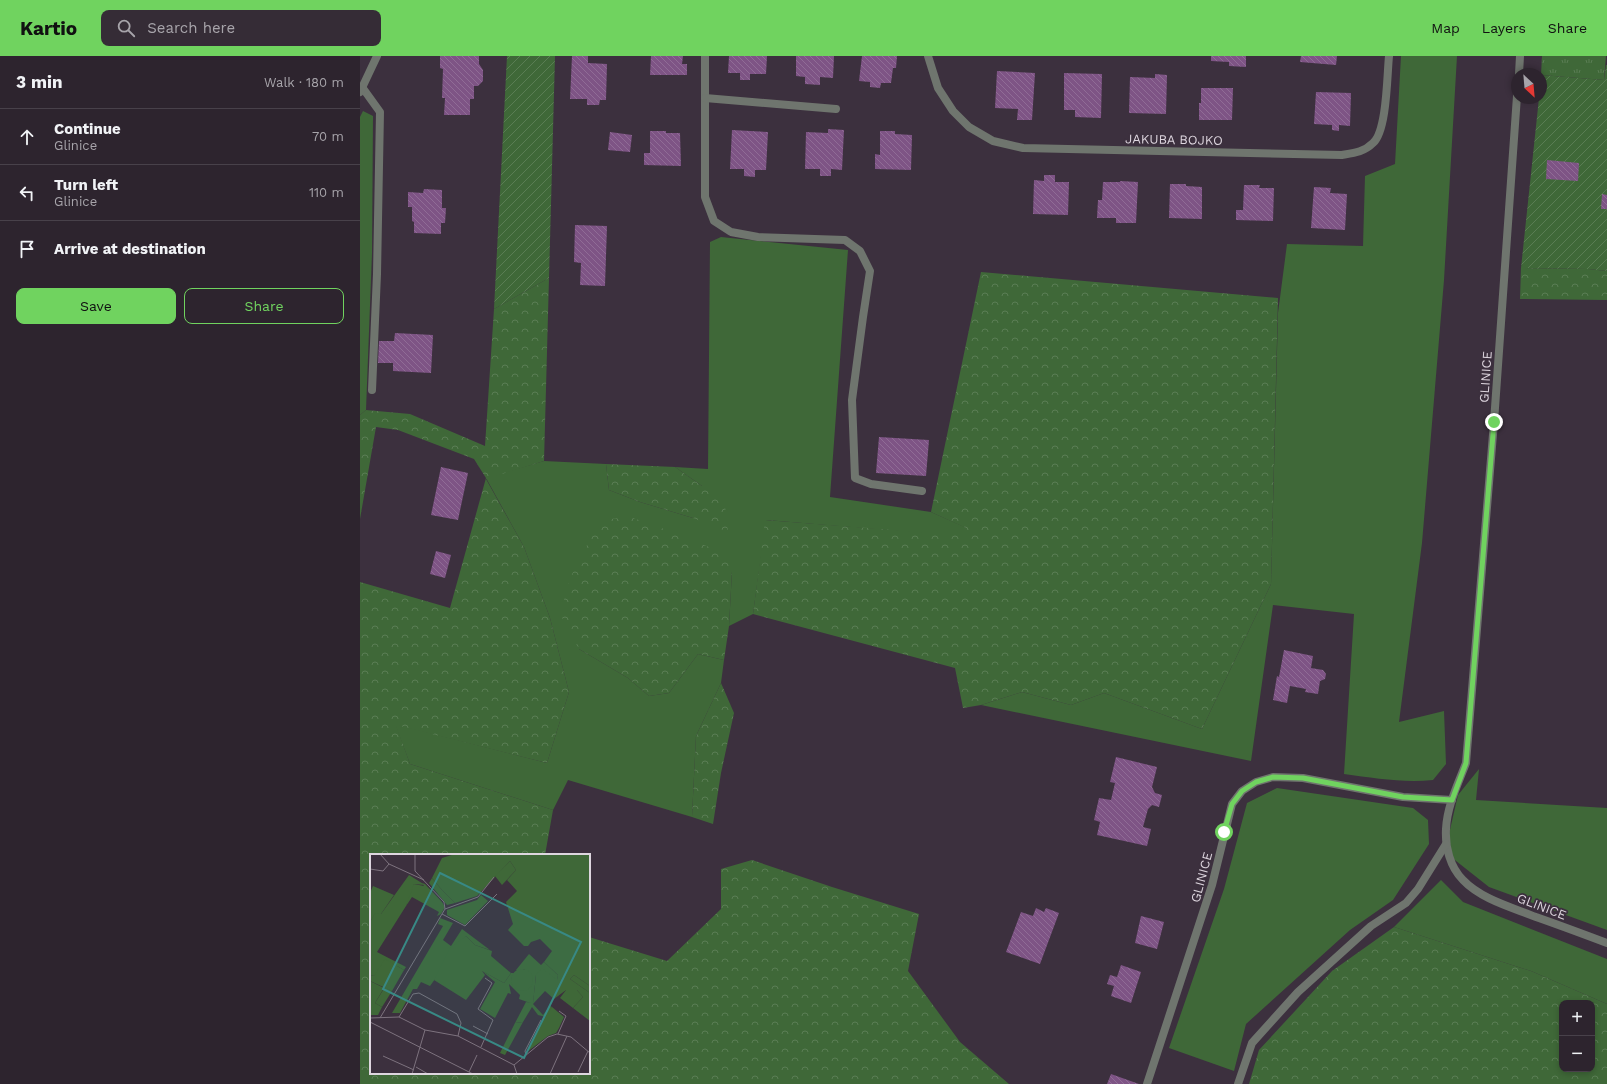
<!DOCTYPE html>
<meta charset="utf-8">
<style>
body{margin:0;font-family:"Work Sans",sans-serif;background:#352c36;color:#f1f3f6}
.controls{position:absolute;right:12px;bottom:12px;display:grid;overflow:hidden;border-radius:8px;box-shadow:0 2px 6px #0003}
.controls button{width:36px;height:36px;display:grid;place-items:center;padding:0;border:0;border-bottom:1px solid #48414a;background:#2d242e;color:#f1f3f6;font:20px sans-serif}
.compass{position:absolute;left:1151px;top:12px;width:36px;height:36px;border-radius:50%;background:#2d242e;box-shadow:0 2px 6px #0003;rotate:154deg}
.stop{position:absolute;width:12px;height:12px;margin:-9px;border:3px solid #70d35f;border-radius:50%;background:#fff}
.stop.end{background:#70d35f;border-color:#fff;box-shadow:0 1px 4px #0008}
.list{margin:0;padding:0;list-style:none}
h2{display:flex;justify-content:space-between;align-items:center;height:52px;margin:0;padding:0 16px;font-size:17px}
h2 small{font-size:13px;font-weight:400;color:#a7a4aa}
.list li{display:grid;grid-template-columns:26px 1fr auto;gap:12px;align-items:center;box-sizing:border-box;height:56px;padding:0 16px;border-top:1px solid #48414a}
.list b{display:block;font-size:15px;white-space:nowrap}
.list p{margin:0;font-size:13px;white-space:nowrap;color:#a7a4aa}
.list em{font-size:13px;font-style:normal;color:#a7a4aa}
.actions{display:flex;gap:8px;padding:12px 16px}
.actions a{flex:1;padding:9px 0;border:1px solid #70d35f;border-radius:8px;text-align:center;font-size:14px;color:#70d35f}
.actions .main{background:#70d35f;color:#111}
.icon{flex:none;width:22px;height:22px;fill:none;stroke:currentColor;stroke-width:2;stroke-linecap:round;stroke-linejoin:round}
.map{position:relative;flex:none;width:1247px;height:1028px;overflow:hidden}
header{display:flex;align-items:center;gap:24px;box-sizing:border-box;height:56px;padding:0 20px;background:#70d35f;color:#111}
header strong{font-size:19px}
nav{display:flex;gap:22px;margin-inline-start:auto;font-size:14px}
.search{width:280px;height:36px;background:#352c36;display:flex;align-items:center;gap:10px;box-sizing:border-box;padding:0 14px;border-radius:8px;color:#a7a4aa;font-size:15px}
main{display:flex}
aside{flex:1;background:#2d242e}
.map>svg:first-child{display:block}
.grass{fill:#3f6838}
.forest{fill:url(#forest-crowns);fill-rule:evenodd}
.park{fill:url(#park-tufts)}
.garden{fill:url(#garden-furrows)}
.building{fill:url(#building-back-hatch)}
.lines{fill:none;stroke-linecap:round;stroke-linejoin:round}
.lane{stroke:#6f756e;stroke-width:8}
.street{stroke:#6f756e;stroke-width:8}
.route{stroke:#70d35f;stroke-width:5}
.labels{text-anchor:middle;stroke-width:3.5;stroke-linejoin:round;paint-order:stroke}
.street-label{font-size:13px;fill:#ded6df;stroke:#3c303e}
.inset-road{fill:none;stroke:#7d727e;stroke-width:1}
.view{fill:#388985;fill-opacity:0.15;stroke:#388985;stroke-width:2}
.inset-edge{fill:none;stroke:#ded6df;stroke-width:2}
</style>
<header>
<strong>Kartio</strong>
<div class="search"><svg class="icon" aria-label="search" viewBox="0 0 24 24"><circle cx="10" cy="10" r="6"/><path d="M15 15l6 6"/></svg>Search here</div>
<nav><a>Map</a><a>Layers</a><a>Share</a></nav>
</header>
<main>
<aside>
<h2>3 min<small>Walk · 180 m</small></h2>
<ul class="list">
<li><svg class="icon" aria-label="ahead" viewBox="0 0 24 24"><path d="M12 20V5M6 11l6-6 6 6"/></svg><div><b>Continue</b><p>Glinice</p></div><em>70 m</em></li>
<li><svg class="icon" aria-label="left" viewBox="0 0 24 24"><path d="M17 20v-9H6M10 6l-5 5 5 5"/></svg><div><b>Turn left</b><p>Glinice</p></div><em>110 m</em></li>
<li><svg class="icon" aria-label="arrive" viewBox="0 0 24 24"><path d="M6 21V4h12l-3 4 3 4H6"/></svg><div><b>Arrive at destination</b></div></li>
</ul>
<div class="actions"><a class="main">Save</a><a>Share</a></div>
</aside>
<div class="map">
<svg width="1247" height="1028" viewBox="0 0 1247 1028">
<defs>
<pattern id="forest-crowns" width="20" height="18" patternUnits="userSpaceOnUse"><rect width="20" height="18" fill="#3f6838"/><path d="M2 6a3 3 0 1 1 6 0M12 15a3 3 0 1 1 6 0" fill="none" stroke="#5a7d54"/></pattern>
<pattern id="park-tufts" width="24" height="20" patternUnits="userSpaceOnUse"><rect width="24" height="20" fill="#3f6838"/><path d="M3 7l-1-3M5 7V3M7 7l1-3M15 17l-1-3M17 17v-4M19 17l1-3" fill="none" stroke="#5a7d54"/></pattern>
<pattern id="garden-furrows" width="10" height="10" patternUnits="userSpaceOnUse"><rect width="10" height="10" fill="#3f6838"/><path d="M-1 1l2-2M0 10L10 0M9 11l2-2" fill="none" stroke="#5a7d54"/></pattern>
<pattern id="building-back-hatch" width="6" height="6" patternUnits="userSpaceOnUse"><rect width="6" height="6" fill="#7e5485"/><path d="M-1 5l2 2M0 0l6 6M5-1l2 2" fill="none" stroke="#906c96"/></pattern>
</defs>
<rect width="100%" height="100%" fill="#3c303e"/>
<g class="grass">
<path d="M1041 0H1097L1084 224 1062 487 1039 666 1084 655 1086 708 1073 724C1043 727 1014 722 984 718L994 558 913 549 891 705 621 649 662 636 711 649 744 637 842 673 911 528 918 257 927 188 1003 190 1005 120 1035 108Z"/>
<polygon points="3,55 13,60 12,197 6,354 0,359 0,61"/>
<polygon points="361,181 488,194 470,441 571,456 607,472 599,480 406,464 393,558 369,570 372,515 219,593 268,622 289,640 309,637 338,598 364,604 361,627 336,680 332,761 208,724 193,754 50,708 35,668 187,707 209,636 190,562 164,491 126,422 184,405 246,408 249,434 280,446 333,462 342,430 315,411 348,413 350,186"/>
<polygon points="1119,713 1116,744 1247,752 1247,874 1129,831 1091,801 1089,778 1098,739"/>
<polygon points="917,732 1053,752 1068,764 1069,788 1033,844 990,874 886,968 874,1015 809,992 864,833 887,747"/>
<polygon points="1081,824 1103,846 1247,903 1247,948 1171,915 1034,871"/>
</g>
<g class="forest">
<polygon points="1161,212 1228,213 1247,215 1247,244 1160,243"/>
<polygon points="621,216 918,242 911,528 842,673 744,637 711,649 662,636 621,649 603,652 595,612 393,558 405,464 599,479 606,472 571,456"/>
<polygon points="189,222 184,405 126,423 164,491 190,562 209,636 187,707 36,669 50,708 193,754 185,799 11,799 11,1017 229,1017 229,881 307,905 361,853 361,813 392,804 472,831 559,858 548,915 600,986 649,1028 0,1028 0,526 90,552 126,422 114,403 38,374 16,371 0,463 0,359 6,354 50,358 125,390 134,253"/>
<polygon points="246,408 315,411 342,430 365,449 368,476 333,462 280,446 249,434"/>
<polygon points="270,461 324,480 367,499 372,515 369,570 364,604 338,598 309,637 289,640 268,622 219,593 200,558 210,522 240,464"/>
<polygon points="361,627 374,657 361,717 353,768 332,761 336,680"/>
<path d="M1034 871 1171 915 1247 948V1028H889L899 994 972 915ZM1202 947H1232V1013H1202Z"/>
</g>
<polygon class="park" points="1182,0 1246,0 1244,24 1181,19"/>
<g class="garden">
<polygon points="147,0 195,0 189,222 134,253"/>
<polygon points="1246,9 1247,9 1247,215 1228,213 1161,212 1179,42 1181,42 1181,19 1244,24"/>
</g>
<g class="building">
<polygon points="80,0 119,0 119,8 123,14 123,25 118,30 114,30 114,43 110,43 110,59 84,59 85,42 82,42 83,13 80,12"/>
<polygon points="212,0 228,0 228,7 247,8 246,44 240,44 239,49 227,49 227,43 210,43"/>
<polygon points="291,0 323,0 322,8 327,8 327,19 290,19"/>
<polygon points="369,0 407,0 406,18 390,18 390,24 380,24 380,17 368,17"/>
<polygon points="436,0 474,0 473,22 460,21 460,29 445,28 445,21 436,20"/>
<polygon points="502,0 537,0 536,12 533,12 531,27 521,27 520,32 510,31 510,26 499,25"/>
<polygon points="851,0 886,0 886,11 869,10 869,6 851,5"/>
<polygon points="941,0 977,0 976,9 940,6"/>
<polygon points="637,15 675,17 672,64 657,64 658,53 635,52"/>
<polygon points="704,17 742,18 741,62 715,61 715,54 704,54"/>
<polygon points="795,18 807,19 806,58 769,57 770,21 795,22"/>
<polygon points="841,32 873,32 872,64 839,64 839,47 841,47"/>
<polygon points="956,36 991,37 990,70 979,69 979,75 972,74 972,69 954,68"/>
<polygon points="468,73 484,74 482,114 471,113 471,120 460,120 460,113 445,113 446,76 468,77"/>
<polygon points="372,74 408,76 406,114 395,114 395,121 384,120 384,113 370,113"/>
<polygon points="290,75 306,75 306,77 320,77 321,110 284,109 284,97 290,97"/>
<polygon points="520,75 535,75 535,78 552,79 551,114 515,113 515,98 520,99"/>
<polygon points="250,76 272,79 270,96 248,94"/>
<polygon points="1187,104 1219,107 1218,125 1186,123"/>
<polygon points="684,119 695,119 695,126 709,126 708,159 673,158 674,124 684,125"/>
<polygon points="760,125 778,126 776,167 756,167 756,162 737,162 738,144 742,144 743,126 760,126"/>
<polygon points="810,128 826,128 826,130 842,131 842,163 809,162"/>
<polygon points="884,129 900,129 899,132 914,132 913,165 876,164 876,154 883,154"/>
<polygon points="954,131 971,132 970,137 987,138 985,174 951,172"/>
<polygon points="64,133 82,134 82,152 86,152 85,167 81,167 81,178 54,177 54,166 52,165 52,151 48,151 48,136 63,137"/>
<polygon points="1242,138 1247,139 1247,153 1241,153"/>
<polygon points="215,169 247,170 245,230 220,229 221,207 214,206"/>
<polygon points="35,277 73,279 71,317 33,315 33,307 18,307 19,285 34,285"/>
<polygon points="519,381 569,384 566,420 516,417"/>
<polygon points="81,411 108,417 98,464 71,459"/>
<polygon points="76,495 91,499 85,522 70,518"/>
<polygon points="924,594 953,600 951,612 963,614 966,618 965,623 960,625 958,638 945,636 946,633 930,630 927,647 913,644 917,620 919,621"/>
<polygon points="756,701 797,711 792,731 795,737 802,739 799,751 792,749 788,753 783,771 791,773 787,790 737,779 740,766 734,764 739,742 751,744 755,727 750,726"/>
<polygon points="676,852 684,856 686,852 699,857 680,908 646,896 661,856 673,860"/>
<polygon points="781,860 804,866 797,893 775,887"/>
<polygon points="761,909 781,916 771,947 751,940 754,930 747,928 750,919 757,921"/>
<polygon points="751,1018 779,1028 747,1028"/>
</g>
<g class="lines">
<g class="lane">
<polyline points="345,0 345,141 354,165 371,176 398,181 485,184 500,195 510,215 503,261 492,344 495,422 511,428 562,435"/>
<polyline points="2,31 20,56 17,218 12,334"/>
<polyline points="345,42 476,53"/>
</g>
<g class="street">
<path d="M568 0 578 32 593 55 609 71 633 85 663 92 982 99C994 97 1004 96 1013 87 1027 75 1027 19 1029 0"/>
<polyline points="1159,18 1160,0"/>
<polyline points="0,36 17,0"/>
<path d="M1157 40 1134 366 1106 707C1098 728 1087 750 1086 773 1085 791 1090 811 1103 824 1121 843 1151 851 1176 861 1199 869 1223 878 1247 887"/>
<polyline points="787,1028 852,829 872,748 882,735 896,726 913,721 943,722 1043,741 1092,744"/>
<polyline points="878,1028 892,987 938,936 1011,870 1046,847 1058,833 1086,788"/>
</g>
</g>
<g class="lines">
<polyline class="route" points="864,776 872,748 882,735 896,726 913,721 943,722 1043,741 1092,744 1106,707 1134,366"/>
</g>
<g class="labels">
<g class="street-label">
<text transform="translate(814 83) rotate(1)" y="5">JAKUBA BOJKO</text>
<text transform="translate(1125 321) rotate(-86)" y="5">GLINICE</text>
<text transform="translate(841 821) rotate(-75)" y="5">GLINICE</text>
<text transform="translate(1182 850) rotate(21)" y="5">GLINICE</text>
</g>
</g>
<g transform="translate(10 798)">
<rect width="220" height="220" fill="#3c303e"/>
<path d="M140 7 146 16 132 31 125 22ZM62 24 72 36 85 49 77 51 59 29ZM52 29 55 30 72 48 75 53 71 60 67 62 69 58 42 43 36 52 40 35 44 30 54 32ZM3 32 24 41 11 60H5L0 68V39ZM111 41 118 47 95 71 77 61V56L107 46ZM70 64 83 69 73 86 81 92 92 75 120 96 105 91 96 82 60 132 51 128 47 135H43L30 159H22L73 72 68 70ZM159 100 171 111 174 108 188 121 187 127 166 121 163 150 149 145 150 141 139 130 141 140 138 139 125 164 110 155 125 128 112 117 134 129 141 119H144L141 125H162L154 115 149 118 146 116ZM204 121 220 132V139L200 125ZM0 127 14 134 5 149 12 153 8 161H0ZM196 136H207L213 143 203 154 190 144ZM182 153 194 163 189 174 186 179 178 182 157 198 173 164Z" fill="#3f6838"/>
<path d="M85 0H220V132L204 121 200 125 220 139V167L203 154 213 143 207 136H196L184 145 175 137 163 150 173 161 180 152 182 153 176 163 168 161 162 153 153 168 145 169 156 148 163 149 166 121 172 114 187 126 188 121 174 108 182 97 170 85 161 88 158 92H154L138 76 143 70 136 48 147 37 137 26 146 16 140 7 107 42 85 49 72 36 62 24 72 4ZM39 21 55 31 44 30 36 52 7 98 36 113 34 116 27 112 4 122 0 121V68L5 59 11 60ZM96 82 105 91 122 97 121 102 141 119 134 129 112 117 115 121 96 146 64 126 80 94ZM141 126a11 11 0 1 1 22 0a11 11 0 1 1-22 0Z" fill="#3f6838"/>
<path d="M15 133 22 137 12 153 5 149Z" fill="#3f6838"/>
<path d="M15 105 34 116 22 137 0 127V121L4 122ZM153 168 135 201 130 199 145 169Z" fill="#3f6838"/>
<path class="inset-road" d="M10 0 19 10 54 26M0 15 13 17 19 10M75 55 108 43 124 23M72 60 95 72 127 40M29 163 43 140 49 139 87 160 91 169 88 182M0 164 29 163 55 176 88 182 144 211 147 220M10 164 75 55 74 48 45 17V0M0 168 103 220M103 172 118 180M188 180 196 162 189 157M111 193 123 166 108 155 122 129 115 124M156 201 155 197 171 166M13 202 44 216M144 211 178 183 187 180 201 183 220 199M46 213 58 220M99 218 107 201M208 218 218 197M42 220 55 176M180 220 197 182"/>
<path class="view" d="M70 19 211 88 154 204 13 135Z"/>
<rect width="220" height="220" class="inset-edge"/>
</g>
</svg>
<div class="controls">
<button>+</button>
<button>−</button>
</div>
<svg class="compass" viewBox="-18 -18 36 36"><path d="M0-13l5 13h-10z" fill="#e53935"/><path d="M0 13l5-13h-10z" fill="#a7a4aa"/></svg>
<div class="stop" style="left:864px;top:776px"></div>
<div class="stop end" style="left:1134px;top:366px"></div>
</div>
</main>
